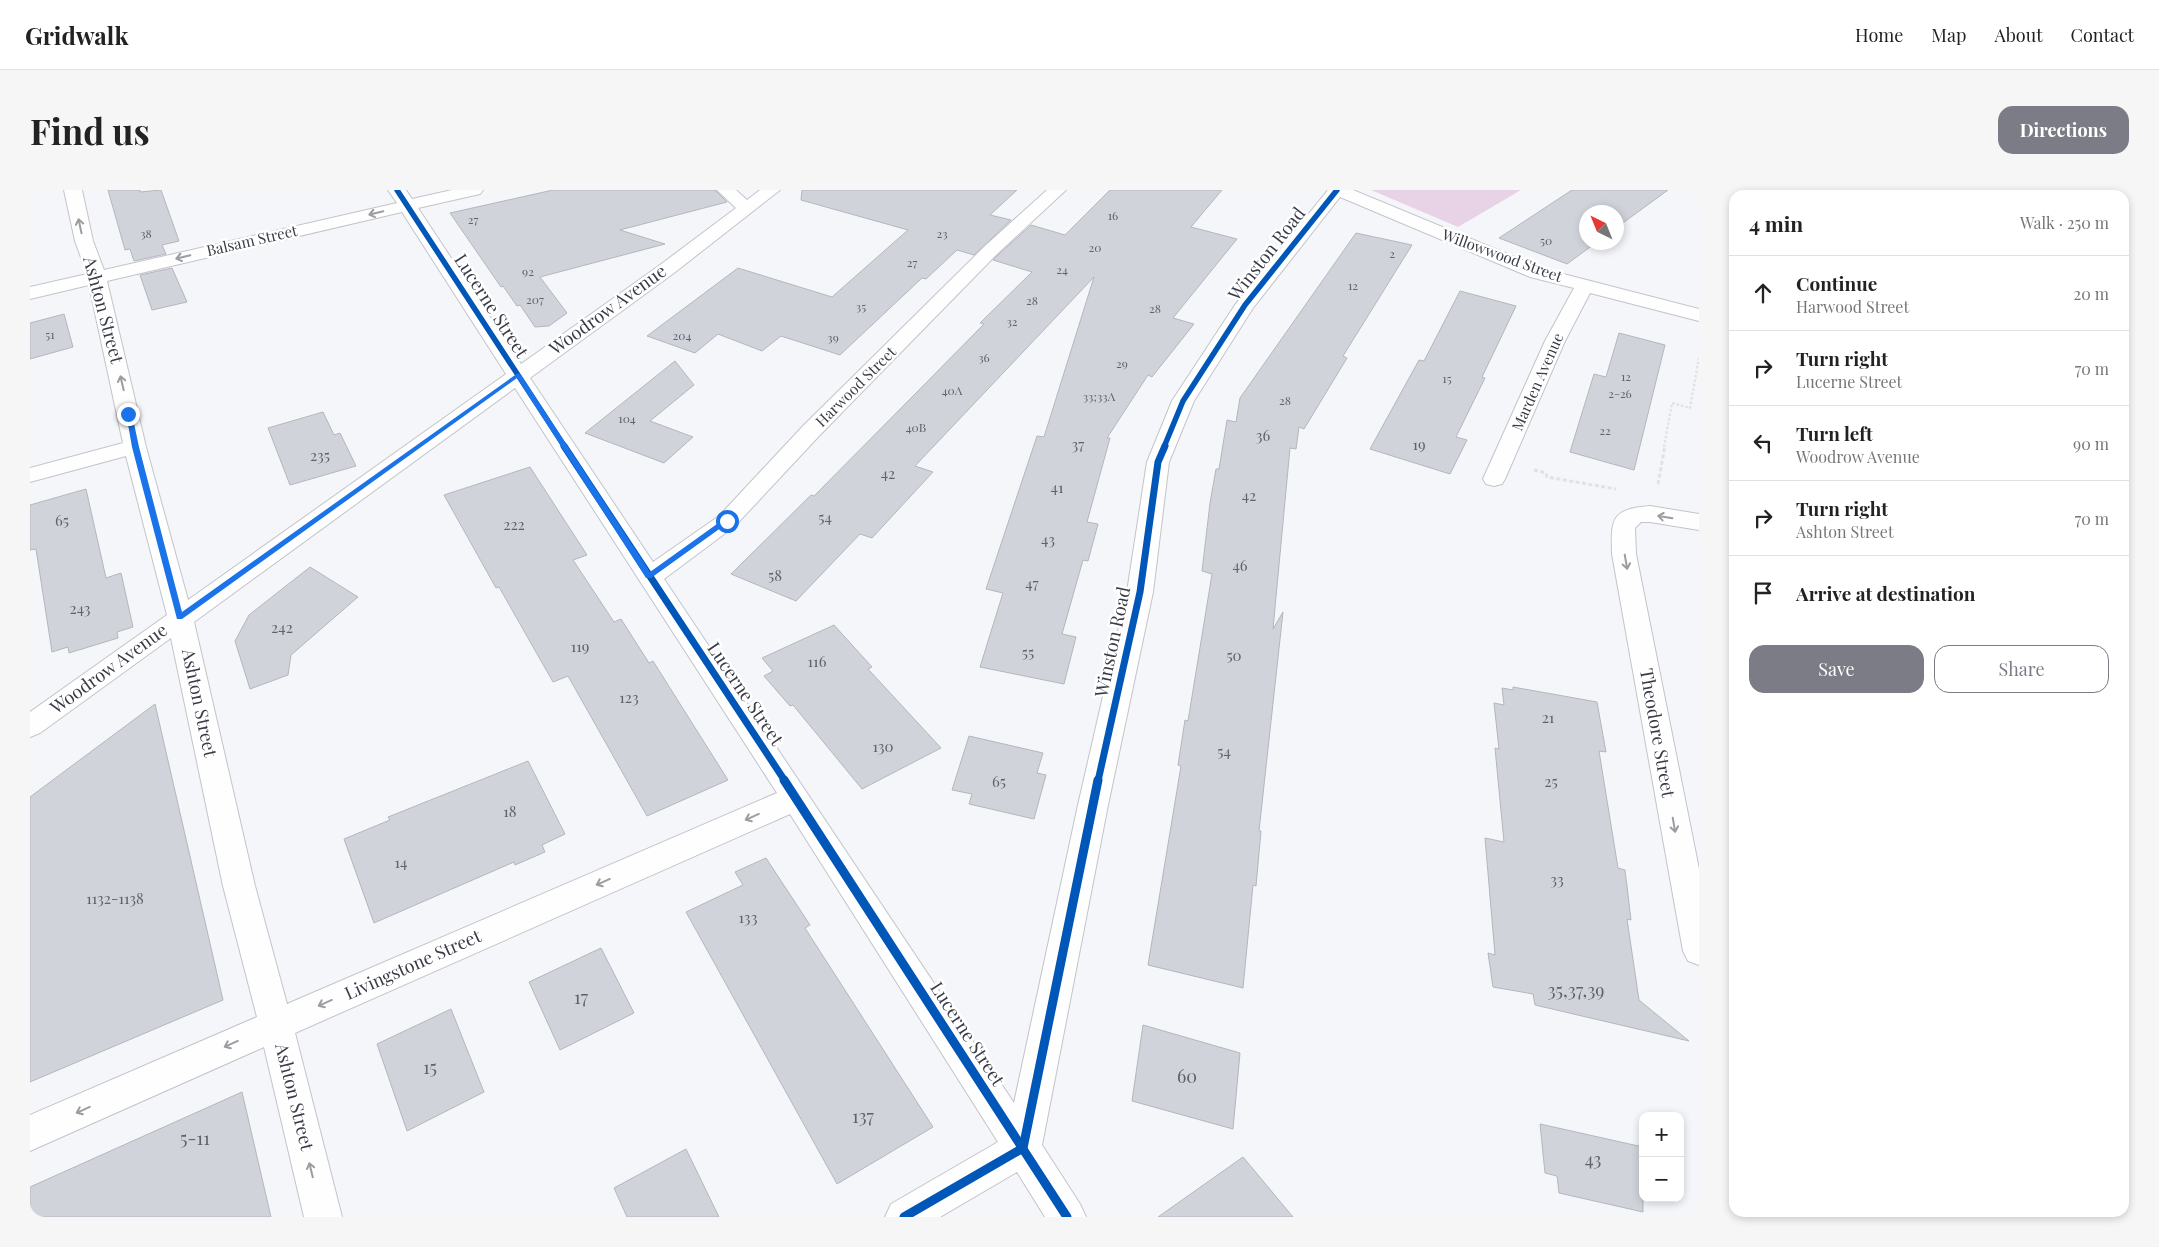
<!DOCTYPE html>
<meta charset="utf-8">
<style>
body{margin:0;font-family:"Playfair Display",serif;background:#f6f6f6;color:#222}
.controls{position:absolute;right:15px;bottom:15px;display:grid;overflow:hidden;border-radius:10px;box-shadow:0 2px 8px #0003}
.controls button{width:45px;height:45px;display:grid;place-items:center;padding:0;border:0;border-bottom:1px solid #e0e0e0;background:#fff;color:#222;font:25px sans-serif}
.compass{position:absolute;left:1549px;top:15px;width:45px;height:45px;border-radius:50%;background:#fff;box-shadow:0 2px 8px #0003;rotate:317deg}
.stop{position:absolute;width:15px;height:15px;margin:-11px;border:4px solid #1a73e8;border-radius:50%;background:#fff}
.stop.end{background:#1a73e8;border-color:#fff;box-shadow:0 1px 5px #0008}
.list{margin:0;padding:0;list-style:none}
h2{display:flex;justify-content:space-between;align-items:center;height:65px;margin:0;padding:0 20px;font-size:21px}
h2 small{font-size:16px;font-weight:400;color:#767676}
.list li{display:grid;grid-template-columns:32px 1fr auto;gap:15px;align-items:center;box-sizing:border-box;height:75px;padding:0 20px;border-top:1px solid #e0e0e0}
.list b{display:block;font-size:19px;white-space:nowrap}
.list p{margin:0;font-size:16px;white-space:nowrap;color:#767676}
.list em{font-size:16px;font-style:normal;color:#767676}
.actions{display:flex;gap:10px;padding:15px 20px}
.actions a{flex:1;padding:11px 0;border:1px solid #7b7c85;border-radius:15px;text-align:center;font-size:18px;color:#7b7c85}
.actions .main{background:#7b7c85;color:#fff}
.icon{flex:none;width:28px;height:28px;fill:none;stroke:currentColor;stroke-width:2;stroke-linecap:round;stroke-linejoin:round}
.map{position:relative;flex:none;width:1669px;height:1027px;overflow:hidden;border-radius:15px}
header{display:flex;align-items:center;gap:30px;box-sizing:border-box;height:70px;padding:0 25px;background:#fff;border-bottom:1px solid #e0e0e0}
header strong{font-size:24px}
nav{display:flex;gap:28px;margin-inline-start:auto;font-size:18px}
.intro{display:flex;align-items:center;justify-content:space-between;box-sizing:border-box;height:120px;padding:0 30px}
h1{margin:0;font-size:35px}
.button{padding:12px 22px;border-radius:15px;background:#7b7c85;color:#fff;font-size:18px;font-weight:700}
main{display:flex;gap:30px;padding:0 30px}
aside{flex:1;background:#fff;border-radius:15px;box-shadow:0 2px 8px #0003}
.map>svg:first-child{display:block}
.green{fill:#e8d2e6}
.building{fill:#d0d4da;stroke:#b3b7bd}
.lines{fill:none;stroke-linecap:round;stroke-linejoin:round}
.minor-casing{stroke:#c3c4cb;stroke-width:2}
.path-far1{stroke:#e1e2e3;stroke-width:2.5;stroke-dasharray:2.5 2;stroke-linecap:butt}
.path{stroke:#e1e2e3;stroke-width:3;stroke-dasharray:4 2.5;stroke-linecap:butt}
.minor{fill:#fefefe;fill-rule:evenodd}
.cycleway-far2-casing{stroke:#fff;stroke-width:8}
.cycleway-far1-casing{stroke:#fff;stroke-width:10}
.cycleway-casing{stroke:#fff;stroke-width:12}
.cycleway-far2{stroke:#0057b8;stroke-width:5.5}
.cycleway-far1{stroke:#0057b8;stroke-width:7}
.cycleway{stroke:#0057b8;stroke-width:9}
.oneway{stroke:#9c9ca2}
.route{fill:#1a73e8}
.labels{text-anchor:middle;stroke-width:5;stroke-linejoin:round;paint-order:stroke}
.far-number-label{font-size:12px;fill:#5f616b}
.far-street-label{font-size:15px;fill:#393b46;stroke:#fff}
.number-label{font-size:15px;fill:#5f616b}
.street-label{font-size:18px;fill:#393b46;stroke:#fff}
.near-number-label{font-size:18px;fill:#5f616b}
</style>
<header>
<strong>Gridwalk</strong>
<nav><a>Home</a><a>Map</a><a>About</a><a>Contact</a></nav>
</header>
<div class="intro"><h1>Find us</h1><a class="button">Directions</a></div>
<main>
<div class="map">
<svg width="1669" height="1027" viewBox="0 0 1669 1027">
<rect width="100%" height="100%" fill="#f5f6fa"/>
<polygon class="green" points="1341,0 1491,0 1428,37"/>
<g class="building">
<polygon points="78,0 110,0 110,2 131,0 149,51 132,55 136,64 104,71 100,59 95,60"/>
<polygon points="523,0 685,0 697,12 590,40 635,54 510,87 537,123 519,136 505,137 490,115 487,116 473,96 471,97 420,23"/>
<polygon points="772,0 987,0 960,25 981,30 944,65 927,60 896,89 892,88 810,165 751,146 732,161 688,144 665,163 617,146 708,78 802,107 878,40 771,10"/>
<polygon points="1080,0 1192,0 1161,37 1207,49 1143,128 1164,134 1122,187 1118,185 1077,248 1080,248 1057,332 1068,334 1058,371 1053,370 1032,444 1046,447 1034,494 950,477 973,403 956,399 1007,246 1014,247 1064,87 885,276 903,282 842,348 830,344 766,411 701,384 781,305 784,306 886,203 954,134 950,133 1002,82 963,70 968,65 1001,35 1035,45"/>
<polygon points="1542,0 1638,0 1586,38 1586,22 1556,22 1556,52 1567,52 1537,74 1469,48"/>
<polygon points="1326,43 1382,55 1313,166 1317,168 1274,239 1269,237 1266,259 1260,258 1243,439 1253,422 1229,641 1231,641 1226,696 1223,695 1213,798 1118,775 1151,576 1148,575 1155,530 1158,531 1182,384 1172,381 1180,313 1186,279 1189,279 1197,230 1206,232 1210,208"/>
<polygon points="142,78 157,112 122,120 110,85"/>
<polygon points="1430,101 1486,116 1452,187 1455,188 1426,247 1437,250 1420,284 1340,259 1389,170 1394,171"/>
<polygon points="34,124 43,157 0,169 0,133"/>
<polygon points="1589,143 1635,155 1604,280 1540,262 1564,184 1576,187"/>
<polygon points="645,171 664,195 620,231 663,247 634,273 555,243"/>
<polygon points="293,222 304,245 310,243 326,276 260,295 238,238"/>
<polygon points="500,277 557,365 543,370 584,432 591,429 619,473 623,471 698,590 617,626 538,486 523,492 469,397 466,398 414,305"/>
<polygon points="56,299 76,388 91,383 103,437 87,442 88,448 39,463 38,457 22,462 6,359 0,360 0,315"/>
<polygon points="280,377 328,407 261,465 258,485 220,499 205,451 219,425"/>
<polygon points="804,435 842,477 838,479 911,558 832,599 763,515 760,516 734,486 743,481 732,468"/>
<polygon points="1483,497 1567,512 1576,562 1569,561 1588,678 1595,680 1601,730 1597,729 1609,810 1659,851 1505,815 1503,804 1463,797 1458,763 1465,765 1455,648 1474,652 1465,558 1469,559 1464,513 1474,515 1472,498 1483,500"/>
<polygon points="125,514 193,810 0,892 0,607"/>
<polygon points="939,546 1013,563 1007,583 1016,585 1004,629 939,614 942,604 922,600"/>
<polygon points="498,571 535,644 512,655 515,662 485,675 484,672 344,733 314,649 360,630 358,627"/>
<polygon points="736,668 780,735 775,738 903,937 807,994 656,722 713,695 705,682"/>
<polygon points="571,758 604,823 530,860 499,792"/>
<polygon points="421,819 454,902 377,941 347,854"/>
<polygon points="1113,835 1210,863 1203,939 1102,911"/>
<polygon points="212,902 241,1027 0,1027 0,997"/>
<polygon points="1510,934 1613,957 1613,1022 1529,1003 1527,986 1515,983"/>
<polygon points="656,959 689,1027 597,1027 584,998"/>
<polygon points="1213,967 1263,1027 1128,1027"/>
</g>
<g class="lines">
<g class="minor-casing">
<g id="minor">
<path d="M34 0H52L63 51 74 80 367 13 358 0H376L382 9 422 0H453L450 4 388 18 491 174 630 75 706 18 687 0H706L717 10 730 0H750L644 83 500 188 623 372 689 326 773 236 955 56 1017 0H1036L967 64 789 246 705 336 634 389 984 913 1048 615 1097 402 1117 272 1142 211 1205 115 1298 0H1323L1514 79 1669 119V131L1560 103 1535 151 1475 289 1472 294 1464 296 1456 294 1453 289 1515 151 1544 98 1500 87 1310 7 1223 118 1164 211 1139 272 1123 402 1078 615 1012 955 1050 1014 1056 1027H1015L987 982 910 1027H855L861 1014 968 952 760 624 265 843 312 1027H274L234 857 0 961V925L227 827 193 696 141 448 10 543 0 547V522L137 425 96 266 0 292V278L93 253 59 95 0 109V97L57 84 45 51ZM372 22 476 184 158 410 116 257 77 91ZM485 198 747 603 257 814 225 696 164 432Z"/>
<path d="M1620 316 1669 324V340L1620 332H1611L1605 338 1606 364 1669 679V775L1658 771 1653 761 1582 364C1581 329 1581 319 1620 316Z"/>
</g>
</g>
<polyline class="path-far1" points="1634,257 1642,213 1660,218 1669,168"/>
<g class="path">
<polyline points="1504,280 1516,283 1517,287 1586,299"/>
<polyline points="1628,294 1635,256"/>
</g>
<use href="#minor" class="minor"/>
<g class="cycleway-far2-casing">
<g id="cycleway-far2">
<polyline points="367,0 535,257"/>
<polyline points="1134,257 1153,211 1215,115 1307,0"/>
</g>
</g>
<g class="cycleway-far1-casing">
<g id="cycleway-far1">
<polyline points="534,256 755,591"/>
<polyline points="1068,591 1110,402 1128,272 1135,256"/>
</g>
</g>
<g class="cycleway-casing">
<g id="cycleway">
<polyline points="754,590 1037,1027"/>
<polyline points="874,1027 993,958 1068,590"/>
</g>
</g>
<use href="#cycleway-far2" class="cycleway-far2"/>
<use href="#cycleway-far1" class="cycleway-far1"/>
<use href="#cycleway" class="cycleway"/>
</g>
<defs><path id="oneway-shaft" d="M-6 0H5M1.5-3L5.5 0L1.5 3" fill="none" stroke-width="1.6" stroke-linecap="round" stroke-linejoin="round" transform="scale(1.25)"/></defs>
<g class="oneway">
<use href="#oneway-shaft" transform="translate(346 23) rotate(167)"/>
<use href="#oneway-shaft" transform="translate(50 36) rotate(-102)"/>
<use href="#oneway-shaft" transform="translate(153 67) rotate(167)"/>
<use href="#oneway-shaft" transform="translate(92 193) rotate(-103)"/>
<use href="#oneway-shaft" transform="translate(1635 327) rotate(-171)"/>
<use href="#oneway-shaft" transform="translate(1596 372) rotate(80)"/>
<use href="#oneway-shaft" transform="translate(722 627) rotate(156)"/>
<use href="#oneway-shaft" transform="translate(1644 635) rotate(80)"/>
<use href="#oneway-shaft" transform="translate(573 692) rotate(156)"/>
<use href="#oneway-shaft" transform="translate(295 813) rotate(156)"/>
<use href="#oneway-shaft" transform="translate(201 854) rotate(156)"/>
<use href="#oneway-shaft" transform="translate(53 920) rotate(156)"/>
<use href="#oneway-shaft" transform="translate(281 980) rotate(-104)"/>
</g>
<polygon class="route" points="488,183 491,185 620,382 694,329 699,329 699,332 621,388 616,388 487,188 152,429 147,429 102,257 96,223 102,224 109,257 152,422"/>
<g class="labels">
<g class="far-number-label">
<text x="1083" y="30">16</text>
<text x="443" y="34">27</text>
<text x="116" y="48">38</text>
<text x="912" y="48">23</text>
<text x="1516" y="55">50</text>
<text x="1065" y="62">20</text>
<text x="1362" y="68">2</text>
<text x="882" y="77">27</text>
<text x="1032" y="84">24</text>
<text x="498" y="86">92</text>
<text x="1323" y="100">12</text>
<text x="505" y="114">207</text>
<text x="1002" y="115">28</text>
<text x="831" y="121">35</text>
<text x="1125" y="123">28</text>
<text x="982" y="136">32</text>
<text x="20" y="149">51</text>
<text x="652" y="150">204</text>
<text x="803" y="152">39</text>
<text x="954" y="172">36</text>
<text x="1092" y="178">29</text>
<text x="1596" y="191">12</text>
<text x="1417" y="193">15</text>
<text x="922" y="205">40A</text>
<text x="1590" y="208">2-26</text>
<text x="1069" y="211">33;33A</text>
<text x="1255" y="215">28</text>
<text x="597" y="233">104</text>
<text x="886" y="242">40B</text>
<text x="1575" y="245">22</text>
</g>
<g class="far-street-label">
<text transform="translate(222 51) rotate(-13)" y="5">Balsam Street</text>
<text transform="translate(1472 66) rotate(20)" y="5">Willowwood Street</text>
<text transform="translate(1508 192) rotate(-66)" y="5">Marden Avenue</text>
<text transform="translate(826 197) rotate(-45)" y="5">Harwood Street</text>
</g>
<g class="number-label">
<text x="1233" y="251">36</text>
<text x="1048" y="260">37</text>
<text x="1389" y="260">19</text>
<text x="290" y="271">235</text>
<text x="858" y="289">42</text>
<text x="1027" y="303">41</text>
<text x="1219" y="311">42</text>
<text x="795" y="333">54</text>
<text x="32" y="336">65</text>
<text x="484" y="340">222</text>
<text x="1018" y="355">43</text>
<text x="1210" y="381">46</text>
<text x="745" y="391">58</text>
<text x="1002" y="399">47</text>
<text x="50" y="424">243</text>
<text x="252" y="443">242</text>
<text x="550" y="462">119</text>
<text x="998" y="468">55</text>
<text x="1204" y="471">50</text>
<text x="787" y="477">116</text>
<text x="599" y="513">123</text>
<text x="1518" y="533">21</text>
<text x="853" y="562">130</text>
<text x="1194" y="567">54</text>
<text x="969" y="597">65</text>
<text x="1521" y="597">25</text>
<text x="480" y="627">18</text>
<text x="371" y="678">14</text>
<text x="1527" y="695">33</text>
<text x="85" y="714">1132-1138</text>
<text x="718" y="733">133</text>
</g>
<g class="street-label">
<text transform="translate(1237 64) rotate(-52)" y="6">Winston Road</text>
<text transform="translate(461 116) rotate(57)" y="6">Lucerne Street</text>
<text transform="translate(73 120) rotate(75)" y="6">Ashton Street</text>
<text transform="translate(578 120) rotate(-36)" y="6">Woodrow Avenue</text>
<text transform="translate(1083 452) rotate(-78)" y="6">Winston Road</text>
<text transform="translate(79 479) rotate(-36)" y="6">Woodrow Avenue</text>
<text transform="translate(715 504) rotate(56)" y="6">Lucerne Street</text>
<text transform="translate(169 513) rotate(78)" y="6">Ashton Street</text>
<text transform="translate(1627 543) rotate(80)" y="6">Theodore Street</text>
<text transform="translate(383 775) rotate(-24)" y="6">Livingstone Street</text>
<text transform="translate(937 844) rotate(57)" y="6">Lucerne Street</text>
<text transform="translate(264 907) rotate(76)" y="6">Ashton Street</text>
</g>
<g class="near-number-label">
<text x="1546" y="807">35,37,39</text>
<text x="551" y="814">17</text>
<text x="400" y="884">15</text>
<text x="1157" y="893">60</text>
<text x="833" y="933">137</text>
<text x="165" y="955">5-11</text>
<text x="1563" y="976">43</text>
</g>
</g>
</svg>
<div class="controls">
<button>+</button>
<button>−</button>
</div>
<svg class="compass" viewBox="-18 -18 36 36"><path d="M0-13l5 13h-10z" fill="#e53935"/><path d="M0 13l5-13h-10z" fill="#767676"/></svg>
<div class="stop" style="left:697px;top:331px"></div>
<div class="stop end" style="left:98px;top:224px"></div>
</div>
<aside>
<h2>4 min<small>Walk · 250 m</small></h2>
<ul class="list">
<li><svg class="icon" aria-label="ahead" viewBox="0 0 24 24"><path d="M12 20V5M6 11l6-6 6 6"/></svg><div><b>Continue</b><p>Harwood Street</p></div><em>20 m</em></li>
<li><svg class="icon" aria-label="right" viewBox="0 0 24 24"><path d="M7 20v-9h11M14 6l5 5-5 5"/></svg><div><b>Turn right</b><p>Lucerne Street</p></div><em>70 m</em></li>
<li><svg class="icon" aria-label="left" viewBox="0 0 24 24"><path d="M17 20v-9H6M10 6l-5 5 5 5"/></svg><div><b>Turn left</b><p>Woodrow Avenue</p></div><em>90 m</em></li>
<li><svg class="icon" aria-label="right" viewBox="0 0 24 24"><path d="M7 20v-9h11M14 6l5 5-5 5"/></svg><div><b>Turn right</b><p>Ashton Street</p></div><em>70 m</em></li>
<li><svg class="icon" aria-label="arrive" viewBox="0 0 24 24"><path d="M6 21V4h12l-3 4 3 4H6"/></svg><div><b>Arrive at destination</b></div></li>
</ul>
<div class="actions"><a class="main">Save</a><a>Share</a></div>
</aside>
</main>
